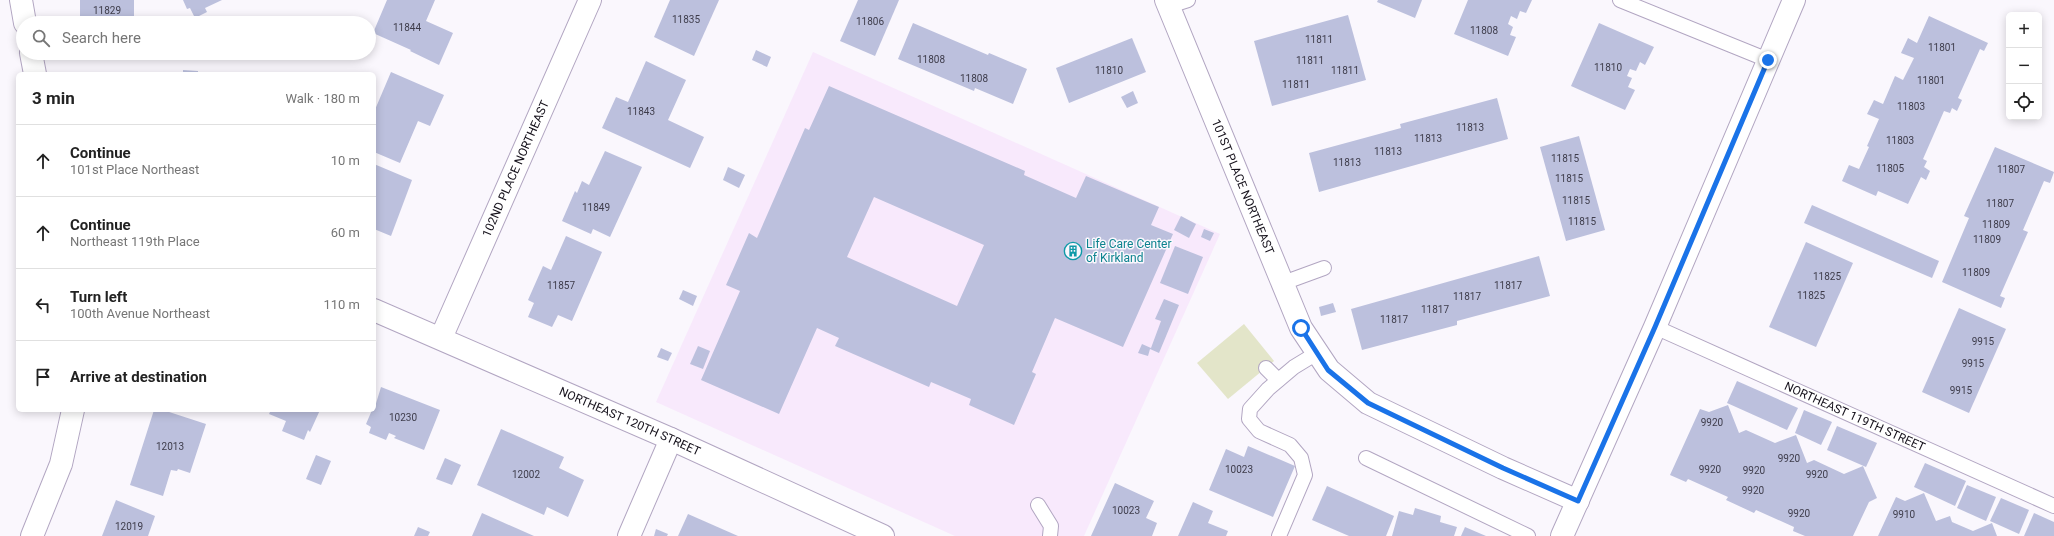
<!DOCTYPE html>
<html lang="en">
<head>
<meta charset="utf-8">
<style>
	body { margin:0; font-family:Roboto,sans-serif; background:#f6f6f6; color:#222 }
	.controls { position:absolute; right:12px; top:12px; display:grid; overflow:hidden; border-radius:6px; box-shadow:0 2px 10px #0003 }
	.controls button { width:36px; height:36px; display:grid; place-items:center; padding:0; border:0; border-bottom:1px solid #e0e0e0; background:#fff; color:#222; font:20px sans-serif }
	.stop { position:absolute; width:12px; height:12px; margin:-9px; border:3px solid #1a73e8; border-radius:50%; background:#fff }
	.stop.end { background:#1a73e8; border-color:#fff; box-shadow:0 1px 4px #0008 }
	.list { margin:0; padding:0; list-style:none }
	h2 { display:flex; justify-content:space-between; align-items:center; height:52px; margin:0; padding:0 16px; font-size:17px }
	h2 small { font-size:13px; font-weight:400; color:#767676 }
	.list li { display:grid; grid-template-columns:26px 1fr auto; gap:12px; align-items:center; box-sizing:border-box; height:72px; padding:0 16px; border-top:1px solid #e0e0e0 }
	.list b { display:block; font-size:15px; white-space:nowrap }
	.list p { margin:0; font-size:13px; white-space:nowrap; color:#767676 }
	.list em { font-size:13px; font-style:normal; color:#767676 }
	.icon { flex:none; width:22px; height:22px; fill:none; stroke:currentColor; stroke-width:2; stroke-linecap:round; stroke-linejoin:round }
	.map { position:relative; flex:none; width:2054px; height:536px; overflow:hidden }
	.search { position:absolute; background:#fff; box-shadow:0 2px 10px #0003; left:16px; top:16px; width:360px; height:44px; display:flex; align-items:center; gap:10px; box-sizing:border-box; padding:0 14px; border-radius:22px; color:#767676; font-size:15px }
	.panel { position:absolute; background:#fff; box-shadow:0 2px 10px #0003; left:16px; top:72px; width:360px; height:340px; border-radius:6px }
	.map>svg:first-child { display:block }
</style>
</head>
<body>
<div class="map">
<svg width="2054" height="536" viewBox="0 0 2054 536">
	<rect width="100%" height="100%" fill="#faf7fd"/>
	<!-- commercial -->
	<path fill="#f8e9fc" d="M813,52L1220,234L1084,536H955L656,402Z"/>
	<!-- green -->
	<path fill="#e3e5c9" d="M1244,324L1274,361L1228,399L1197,363Z"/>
	<!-- building -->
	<g fill="#bcc0dd" fill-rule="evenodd">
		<path d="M80,0H134V22L81,23L82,19H80Z"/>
		<path d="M183,0H222L205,8L207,12L195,18L190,8L187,9Z"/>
		<path d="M387,0H435L426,21L453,33L439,65L410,51L411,50L373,33Z"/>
		<path d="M670,0H719L694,56L654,37Z"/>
		<path d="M858,0H899L875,56L840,41Z"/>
		<path d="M1378,0H1422L1415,18L1377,2Z"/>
		<path d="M1468,0H1532L1526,13L1520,11L1517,19L1511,16L1508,24L1513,27L1510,35L1516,37L1508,56L1454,34Z"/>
		<path d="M1348,15L1366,80L1272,106L1254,41Z"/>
		<path d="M1929,16L1988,43L1984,51L1980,49L1958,98L1962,100L1957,111L1952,108L1950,113L1944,111L1923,159L1927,161L1924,167L1930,171L1926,180L1921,177L1908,204L1878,191L1876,196L1842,181L1849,165L1859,169L1869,147L1867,146L1879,119L1867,114L1874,100L1883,104L1895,76L1903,80L1914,58L1901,53L1908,38L1917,43Z"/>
		<path d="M913,23L988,55L989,53L1027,69L1013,104L975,88L974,91L898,59Z"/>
		<path d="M1599,23L1654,47L1645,65L1640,62L1636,71L1630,69L1627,76L1632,78L1628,87L1635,90L1625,110L1571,86Z"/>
		<path d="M1132,38L1146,72L1069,103L1056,68Z"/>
		<path d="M756,50L771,57L767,67L752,60Z"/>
		<path d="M646,61L686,80L668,120L704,137L690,168L602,128L616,97L628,102Z"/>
		<path d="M183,70L198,71V74H183Z"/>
		<path d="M391,72L444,95L430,126L418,121L400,163L374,152V112Z"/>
		<path d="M829,86L1025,171L1024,175L1076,198L1086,176L1159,207L1151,225L1173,234L1123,347L1055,318L1032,372L1036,374L1014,425L969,405L971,399L931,382L929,387L835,346L839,338L817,328L779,414L701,380L740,291L726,285L731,274L749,233L757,238L805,128L809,130ZM874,197L984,245L957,306L847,257Z"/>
		<path d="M1133,91L1138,103L1127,108L1121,97Z"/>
		<path d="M1497,98L1508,139L1319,192L1309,153L1401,128L1400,124Z"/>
		<path d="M1579,136L1605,230L1566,241L1540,147Z"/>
		<path d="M1995,147L2054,172L2050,183L2044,181L2023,230L2028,232L2000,296L2005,298L2001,308L1942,282L1969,218L1964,216Z"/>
		<path d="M605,151L642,167L610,237L593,229L591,234L562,221L575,191L577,193L582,181L589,185Z"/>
		<path d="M374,164L412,180L391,236L374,229Z"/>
		<path d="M728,167L745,175L739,188L723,180Z"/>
		<path d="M1812,205L1939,261L1932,278L1804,223Z"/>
		<path d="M1181,216L1196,224L1189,238L1174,230Z"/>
		<path d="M1204,229L1214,233L1210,241L1201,237Z"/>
		<path d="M566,236L602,252L572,321L558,315L552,327L528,317L534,303L528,300L543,266L551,270Z"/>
		<path d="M1806,242L1853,263L1816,347L1769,327Z"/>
		<path d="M1175,246L1203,257L1188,294L1160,283Z"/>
		<path d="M1539,256L1550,296L1457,321V325L1362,350L1351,309Z"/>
		<path d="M683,290L697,296L693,306L679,299Z"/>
		<path d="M1164,299L1179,305L1159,353L1150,349L1148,356L1138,353L1142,344L1151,348L1161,321L1155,319Z"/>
		<path d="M1333,303L1336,312L1321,316L1319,307Z"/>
		<path d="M1959,308L2006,329L1969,413L1922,392Z"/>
		<path d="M698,346L710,351L703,369L690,364Z"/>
		<path d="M661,348L672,353L668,361L657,357Z"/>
		<path d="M1737,381L1798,408L1787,430L1727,403Z"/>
		<path d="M381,387L440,410L424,450L394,438L396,436L389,433L386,440L369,433L371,427L366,424L372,410H374Z"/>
		<path d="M1728,405L1739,433L1746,430L1775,443L1796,435L1807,463L1814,460L1844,474L1863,466L1877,498L1869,502L1853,536H1805L1793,531L1794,527L1756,510L1754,513L1726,500L1728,497L1688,479L1686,482L1670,475L1700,409L1709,412Z"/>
		<path d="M154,410H163L206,424L190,473L178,469L177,471L171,470L163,496L130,485Z"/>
		<path d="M271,410H320L310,432L308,430L304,440L282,431L286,421L269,414Z"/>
		<path d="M1804,410L1832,422L1821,445L1795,433Z"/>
		<path d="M1837,426L1877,443L1866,467L1827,450Z"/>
		<path d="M501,429L564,457L559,468L584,480L568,517L547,507L544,515L477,485Z"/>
		<path d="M1248,446L1295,466L1273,517L1209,490L1226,449L1244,457Z"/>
		<path d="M316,455L331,461L321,485L306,479Z"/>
		<path d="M445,458L461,465L452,485L436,479Z"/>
		<path d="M1925,463L1966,481L1955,506L1914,487Z"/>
		<path d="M1115,483L1154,501L1146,518L1157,523L1152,536H1091Z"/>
		<path d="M1967,485L1996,497L1986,521L1957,508Z"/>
		<path d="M1327,486L1394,516L1386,536H1349L1312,520Z"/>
		<path d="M1924,493L1936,521L1950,516L1952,522L1973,531L1992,523L1997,536H1878L1896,497L1905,501Z"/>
		<path d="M2001,498L2029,510L2019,534L1990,521Z"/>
		<path d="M116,500L155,516L148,536H102Z"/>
		<path d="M1193,502L1213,511L1208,523L1228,531L1226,536H1178Z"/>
		<path d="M1415,508L1441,516L1440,522L1457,527L1454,536H1392L1399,511L1413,515Z"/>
		<path d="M482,513L534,536H472Z"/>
		<path d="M2034,513L2054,522V536H2024Z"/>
		<path d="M688,514L738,536H678Z"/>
		<path d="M418,527L430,532L428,536H414Z"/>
		<path d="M1465,527L1486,536H1461Z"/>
		<path d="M656,529L668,534L667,536H654Z"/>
	</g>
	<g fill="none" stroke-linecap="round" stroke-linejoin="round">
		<defs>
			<g id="lane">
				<path d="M1620,0L1768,60"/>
				<path d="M1169,6L1188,0"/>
				<path d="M1283,283L1324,268"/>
				<path id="s1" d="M1655,327L2054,506"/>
				<path d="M1266,368L1278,380"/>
				<path d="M1366,458L1528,536"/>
				<path d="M1038,505L1051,526L1050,536"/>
				<path d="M1279,536L1305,475L1301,458L1290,445L1259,431L1249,419L1250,409L1268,389L1294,367L1317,353"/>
			</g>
			<g id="street">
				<path d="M21,0L25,23"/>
				<path id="s2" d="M1166,0L1301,328L1329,370L1368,403L1503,468L1578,501"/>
				<path d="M31,53L35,74"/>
				<path id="s3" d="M374,310L671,439L883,536"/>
				<path id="s4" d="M441,338L590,0"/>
				<path d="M32,536L61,464L73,410"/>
				<path d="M629,536L671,439"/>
			</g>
			<path id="secondary" d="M1562,536L1655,327L1794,0"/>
		</defs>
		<!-- lane casing -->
		<use href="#lane" stroke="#b2a6c2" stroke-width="16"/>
		<!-- street casing -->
		<use href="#street" stroke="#b2a6c2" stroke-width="24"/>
		<!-- secondary casing -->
		<use href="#secondary" stroke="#b2a6c2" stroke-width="24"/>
		<!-- lane -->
		<use href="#lane" stroke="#fff" stroke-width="14"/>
		<!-- street -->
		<use href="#street" stroke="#fff" stroke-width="22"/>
		<!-- secondary -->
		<use href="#secondary" stroke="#fff" stroke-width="22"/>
	</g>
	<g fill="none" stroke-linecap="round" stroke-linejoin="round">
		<!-- route -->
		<path stroke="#1a73e8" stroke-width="5" d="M1301,328L1328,370L1368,403L1503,468L1578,501L1655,327L1768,60"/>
	</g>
	<!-- icons -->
	<defs>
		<symbol id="building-ring" viewBox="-11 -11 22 22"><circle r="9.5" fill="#faf7fd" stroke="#0f9aa8" stroke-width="1.5"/><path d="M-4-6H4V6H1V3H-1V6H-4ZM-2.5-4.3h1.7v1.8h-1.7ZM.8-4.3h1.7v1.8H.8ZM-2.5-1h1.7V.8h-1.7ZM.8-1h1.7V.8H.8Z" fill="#0f9aa8"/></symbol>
	</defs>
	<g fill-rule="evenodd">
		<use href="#building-ring" x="1063" y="241" width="20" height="20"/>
	</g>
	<g text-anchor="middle" stroke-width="3" stroke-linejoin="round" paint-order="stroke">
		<!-- number labels -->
		<g font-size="10" fill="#3e3c4b">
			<text x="107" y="14">11829</text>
			<text x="686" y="23">11835</text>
			<text x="870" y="25">11806</text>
			<text x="407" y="31">11844</text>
			<text x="1484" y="34">11808</text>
			<text x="1319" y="43">11811</text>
			<text x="1942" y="51">11801</text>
			<text x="931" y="63">11808</text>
			<text x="1310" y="64">11811</text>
			<text x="1608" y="71">11810</text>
			<text x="1109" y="74">11810</text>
			<text x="1345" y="74">11811</text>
			<text x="974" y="82">11808</text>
			<text x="1931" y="84">11801</text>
			<text x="1296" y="88">11811</text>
			<text x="1911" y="110">11803</text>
			<text x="641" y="115">11843</text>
			<text x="1470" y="131">11813</text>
			<text x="1428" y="142">11813</text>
			<text x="1900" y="144">11803</text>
			<text x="1388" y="155">11813</text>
			<text x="1565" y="162">11815</text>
			<text x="1347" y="166">11813</text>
			<text x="1890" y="172">11805</text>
			<text x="2011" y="173">11807</text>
			<text x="1569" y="182">11815</text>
			<text x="1576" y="204">11815</text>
			<text x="2000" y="207">11807</text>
			<text x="596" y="211">11849</text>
			<text x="1582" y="225">11815</text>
			<text x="1996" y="228">11809</text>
			<text x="1987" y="243">11809</text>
			<text x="1976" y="276">11809</text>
			<text x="1827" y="280">11825</text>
			<text x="561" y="289">11857</text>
			<text x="1508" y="289">11817</text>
			<text x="1811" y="299">11825</text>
			<text x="1467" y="300">11817</text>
			<text x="1435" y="313">11817</text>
			<text x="1394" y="323">11817</text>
			<text x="1983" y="345">9915</text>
			<text x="1973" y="367">9915</text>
			<text x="1961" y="394">9915</text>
			<text x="403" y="421">10230</text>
			<text x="1712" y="426">9920</text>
			<text x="170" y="450">12013</text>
			<text x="1789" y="462">9920</text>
			<text x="1239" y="473">10023</text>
			<text x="1710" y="473">9920</text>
			<text x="1754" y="474">9920</text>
			<text x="526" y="478">12002</text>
			<text x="1817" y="478">9920</text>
			<text x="1753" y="494">9920</text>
			<text x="1126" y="514">10023</text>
			<text x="1799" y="517">9920</text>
			<text x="1904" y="518">9910</text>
			<text x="129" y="530">12019</text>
		</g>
		<!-- street labels -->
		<g font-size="12" fill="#14101a" stroke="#faf7fd">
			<text dy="4" stroke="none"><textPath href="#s4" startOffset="185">102ND PLACE NORTHEAST</textPath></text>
			<text dy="4" stroke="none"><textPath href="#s2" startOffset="202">101ST PLACE NORTHEAST</textPath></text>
			<text dy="4" stroke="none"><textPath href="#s1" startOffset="219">NORTHEAST 119TH STREET</textPath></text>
			<text dy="4" stroke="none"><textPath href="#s3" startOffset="279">NORTHEAST 120TH STREET</textPath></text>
		</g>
		<!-- culture labels -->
		<g font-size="12" fill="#0d838f" stroke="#faf7fd" text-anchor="start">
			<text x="1086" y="248">Life Care Center<tspan x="1086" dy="14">of Kirkland</tspan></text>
		</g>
	</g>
</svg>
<div class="controls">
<button>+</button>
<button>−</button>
<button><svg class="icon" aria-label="locate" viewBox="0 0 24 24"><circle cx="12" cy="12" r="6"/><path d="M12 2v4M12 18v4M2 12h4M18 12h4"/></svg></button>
</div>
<div class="stop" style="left:1301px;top:328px"></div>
<div class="stop end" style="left:1768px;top:60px"></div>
<div class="search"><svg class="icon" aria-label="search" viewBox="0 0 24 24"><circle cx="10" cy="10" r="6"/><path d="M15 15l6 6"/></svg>Search here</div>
<section class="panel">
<h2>3 min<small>Walk · 180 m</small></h2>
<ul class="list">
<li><svg class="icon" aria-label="ahead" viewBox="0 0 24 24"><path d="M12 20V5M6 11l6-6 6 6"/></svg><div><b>Continue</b><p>101st Place Northeast</p></div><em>10 m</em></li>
<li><svg class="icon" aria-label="ahead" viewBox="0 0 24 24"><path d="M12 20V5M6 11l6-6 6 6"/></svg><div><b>Continue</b><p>Northeast 119th Place</p></div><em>60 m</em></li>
<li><svg class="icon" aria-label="left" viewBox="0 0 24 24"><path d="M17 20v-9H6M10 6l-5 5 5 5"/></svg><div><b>Turn left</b><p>100th Avenue Northeast</p></div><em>110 m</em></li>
<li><svg class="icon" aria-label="arrive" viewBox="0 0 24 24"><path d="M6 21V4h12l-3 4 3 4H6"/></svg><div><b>Arrive at destination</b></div></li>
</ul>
</section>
</div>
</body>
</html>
